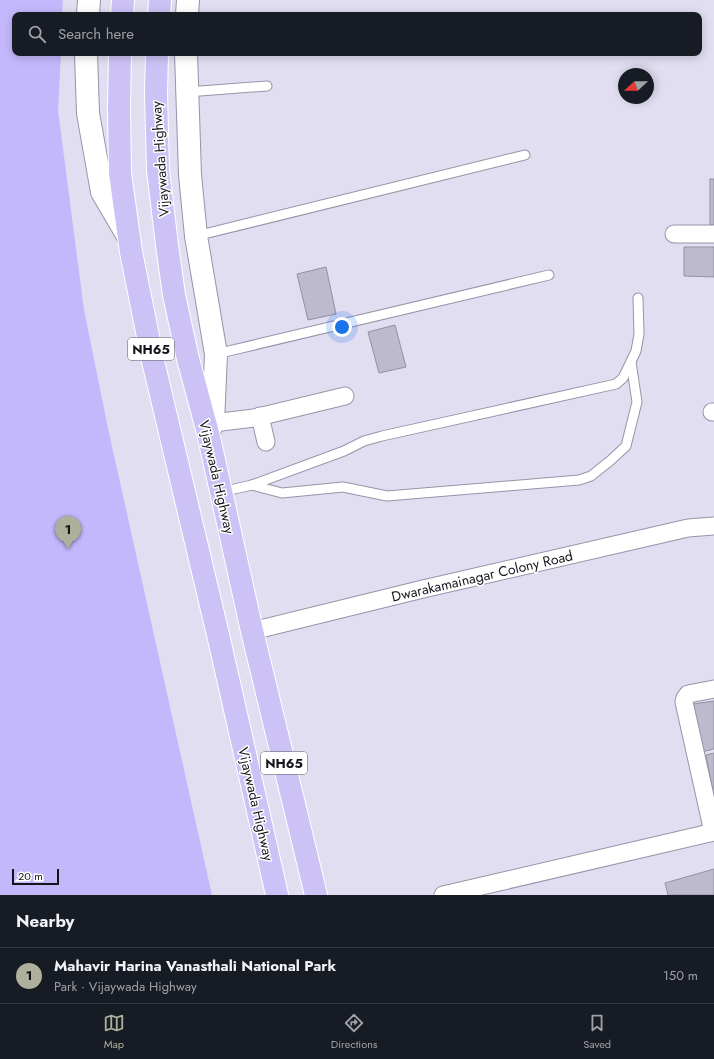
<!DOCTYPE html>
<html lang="en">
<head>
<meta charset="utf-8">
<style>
	body { margin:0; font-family:Jost,sans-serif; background:#20242c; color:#f1f3f6 }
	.compass { position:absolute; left:618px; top:68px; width:36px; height:36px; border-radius:50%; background:#171b24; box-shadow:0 2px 10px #0003; rotate:249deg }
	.scale { position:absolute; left:12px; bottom:10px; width:47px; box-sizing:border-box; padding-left:4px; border:2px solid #15141b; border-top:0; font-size:11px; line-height:14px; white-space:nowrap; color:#15141b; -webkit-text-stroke:3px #fff; paint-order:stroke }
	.you { position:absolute; left:342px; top:327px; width:14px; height:14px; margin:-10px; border:3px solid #fff; border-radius:50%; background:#1a73e8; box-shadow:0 0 0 6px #1a73e833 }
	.badge { display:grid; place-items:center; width:26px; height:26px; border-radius:50%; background:#aeb09b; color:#111; font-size:13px; font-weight:700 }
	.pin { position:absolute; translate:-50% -33px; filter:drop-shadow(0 1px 2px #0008) }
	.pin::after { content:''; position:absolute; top:21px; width:14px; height:12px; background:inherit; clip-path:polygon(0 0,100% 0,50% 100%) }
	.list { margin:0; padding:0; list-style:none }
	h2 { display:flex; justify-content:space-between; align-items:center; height:52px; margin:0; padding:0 16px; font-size:17px }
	h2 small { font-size:13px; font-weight:400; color:#9ea1a6 }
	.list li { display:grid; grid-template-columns:26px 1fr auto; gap:12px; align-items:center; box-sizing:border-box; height:56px; padding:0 16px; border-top:1px solid #363941 }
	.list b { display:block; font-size:15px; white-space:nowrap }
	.list p { margin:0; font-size:13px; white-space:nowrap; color:#9ea1a6 }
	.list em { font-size:13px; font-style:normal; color:#9ea1a6 }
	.icon { flex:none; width:22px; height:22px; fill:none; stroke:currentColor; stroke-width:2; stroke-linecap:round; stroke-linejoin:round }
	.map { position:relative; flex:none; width:714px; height:895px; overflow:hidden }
	.search { position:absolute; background:#171b24; box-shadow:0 2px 10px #0003; left:12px; right:12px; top:12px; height:44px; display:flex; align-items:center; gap:10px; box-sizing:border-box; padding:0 14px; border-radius:8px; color:#9ea1a6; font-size:15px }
	.sheet { height:108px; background:#171b24 }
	nav { display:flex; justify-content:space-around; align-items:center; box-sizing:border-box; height:56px; border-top:1px solid #363941; background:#171b24; font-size:11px; color:#9ea1a6 }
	nav a { display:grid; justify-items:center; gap:2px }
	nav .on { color:#aeb09b }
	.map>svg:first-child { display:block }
</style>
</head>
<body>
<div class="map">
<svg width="714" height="895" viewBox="0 0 714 895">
	<rect width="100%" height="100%" fill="#e1def2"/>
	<!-- park -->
	<path fill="#c4b8fc" d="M0,0H63L62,15H15V53H61L58,110L84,310L109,433L212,895H0Z"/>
	<!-- building -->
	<g fill="#bdbace" stroke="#9390a3">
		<rect x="710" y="179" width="4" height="46"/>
		<path d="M684,247H714V277L684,276Z"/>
		<path d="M326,267L336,314L308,320L297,274Z"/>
		<path d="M395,325L406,367L379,373L368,332Z"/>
		<path d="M714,701V749L701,752L693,704Z"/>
		<path d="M714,753V797L706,755Z"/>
		<path d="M714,869V895H668L665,883Z"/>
	</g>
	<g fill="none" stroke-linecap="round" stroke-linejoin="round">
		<defs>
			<g id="service">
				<path d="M187,92L267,86"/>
				<path d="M196,236L525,155"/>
				<path d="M216,354L549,275"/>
				<path d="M252,485L344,451L364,441L382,436L616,384L623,378L636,351L639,334L638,298"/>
				<path d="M221,492L252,485L282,493L343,487L387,496L579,480L591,476L611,460L626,446L637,402L631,362"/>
			</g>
			<g id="minor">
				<path d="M674,234H714"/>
				<path d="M712,412H714"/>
				<path d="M260,416L266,442"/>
				<path d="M213,423L254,418L345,396"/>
				<path d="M252,631L423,589L688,528L714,526"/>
				<path d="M713,832L684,702L685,698L688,694L714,689"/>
				<path d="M443,895L714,832"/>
			</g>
			<g id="tertiary">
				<path d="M88,15L89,0"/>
				<path d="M187,15L188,0"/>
				<path d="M86,53L88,113L102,192L129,238"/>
				<path d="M186,53L190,175L196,236L216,354L213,423L208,433"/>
			</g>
			<g id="trunk">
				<path d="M122,15L123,0"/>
				<path d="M159,15L160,0"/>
				<path d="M120,53L119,107L120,173L131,252L153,361L219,639L277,895"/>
				<path d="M157,53L156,93L158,170L167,245L174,295L188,359L208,433L252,631L316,895"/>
			</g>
		</defs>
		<!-- service casing -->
		<use href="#service" stroke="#9794a8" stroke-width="11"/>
		<!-- minor casing -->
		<use href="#minor" stroke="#9794a8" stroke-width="19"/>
		<!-- tertiary casing -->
		<use href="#tertiary" stroke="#9794a8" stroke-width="24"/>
		<!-- trunk casing -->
		<use href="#trunk" stroke="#fff" stroke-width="24"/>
		<!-- service -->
		<use href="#service" stroke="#fff" stroke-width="9"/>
		<!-- minor -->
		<use href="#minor" stroke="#fff" stroke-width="17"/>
		<!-- tertiary -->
		<use href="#tertiary" stroke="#fff" stroke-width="22"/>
		<!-- trunk -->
		<use href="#trunk" stroke="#ccc2f6" stroke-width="22"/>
	</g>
	<g text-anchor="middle" stroke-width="3" stroke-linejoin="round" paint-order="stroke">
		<!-- shield labels -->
		<g fill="#fff" stroke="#5b5a5f" stroke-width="1">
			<rect x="128" y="338" width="46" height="22" rx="3"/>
			<rect x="261" y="752" width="46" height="22" rx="3"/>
		</g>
		<g font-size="13" font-weight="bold" fill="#15141b">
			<text x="151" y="354">NH65</text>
			<text x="284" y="768">NH65</text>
		</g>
		<!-- street labels -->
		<g font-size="14" fill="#15141b" stroke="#fff">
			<text transform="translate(160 159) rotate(-94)" y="5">Vijaywada Highway</text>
			<text transform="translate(217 477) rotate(77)" y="5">Vijaywada Highway</text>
			<text transform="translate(482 576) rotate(-13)" y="5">Dwarakamainagar Colony Road</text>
			<text transform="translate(256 804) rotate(77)" y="5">Vijaywada Highway</text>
		</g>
	</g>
</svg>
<svg class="compass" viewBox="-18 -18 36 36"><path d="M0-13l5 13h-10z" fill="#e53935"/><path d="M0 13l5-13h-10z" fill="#9ea1a6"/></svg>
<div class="scale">20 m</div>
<div class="you"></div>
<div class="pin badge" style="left:68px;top:549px">1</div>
<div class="search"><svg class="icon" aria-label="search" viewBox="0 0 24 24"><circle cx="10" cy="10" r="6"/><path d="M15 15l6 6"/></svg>Search here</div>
</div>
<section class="sheet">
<h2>Nearby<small></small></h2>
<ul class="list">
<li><span class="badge">1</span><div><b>Mahavir Harina Vanasthali National Park</b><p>Park · Vijaywada Highway</p></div><em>150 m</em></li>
</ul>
</section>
<nav>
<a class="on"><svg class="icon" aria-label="map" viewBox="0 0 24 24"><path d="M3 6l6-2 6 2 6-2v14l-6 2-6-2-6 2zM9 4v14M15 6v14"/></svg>Map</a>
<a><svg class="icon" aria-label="directions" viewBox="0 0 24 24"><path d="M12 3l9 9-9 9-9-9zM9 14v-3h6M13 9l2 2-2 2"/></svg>Directions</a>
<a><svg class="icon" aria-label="saved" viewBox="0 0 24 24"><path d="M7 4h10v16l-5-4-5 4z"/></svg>Saved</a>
</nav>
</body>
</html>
